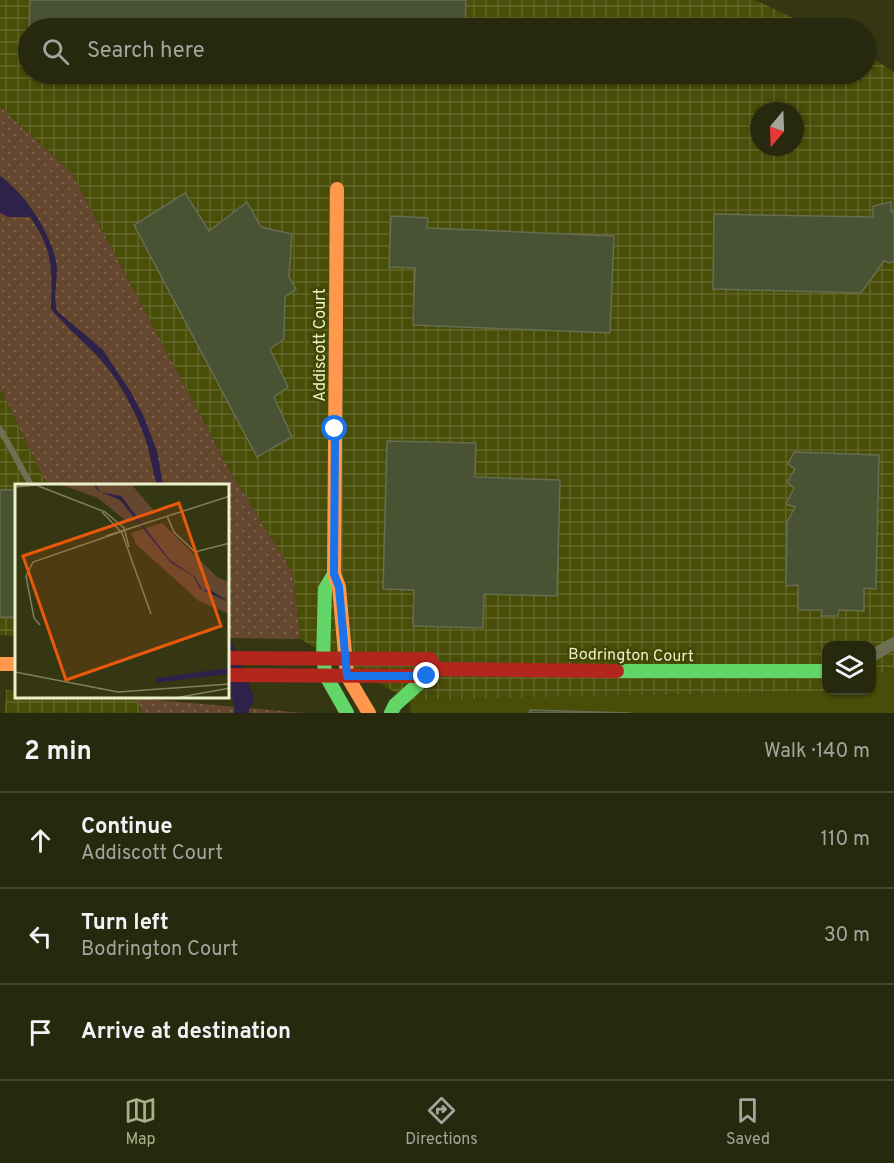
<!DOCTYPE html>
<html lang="en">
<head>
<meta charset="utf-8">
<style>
	body { margin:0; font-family:Overpass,sans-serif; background:#33351c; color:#f1f3f6 }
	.controls { position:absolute; right:18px; bottom:18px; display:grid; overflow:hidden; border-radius:12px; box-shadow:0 2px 4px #0004 }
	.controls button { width:54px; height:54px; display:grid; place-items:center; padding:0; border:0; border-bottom:2px solid #43452e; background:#27290e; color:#f1f3f6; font:30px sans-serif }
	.compass { position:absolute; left:750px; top:102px; width:54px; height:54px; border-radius:50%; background:#27290e; box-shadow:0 2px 4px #0004; rotate:199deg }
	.stop { position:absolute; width:18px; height:18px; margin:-14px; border:4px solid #1a73e8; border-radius:50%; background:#fff }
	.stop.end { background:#1a73e8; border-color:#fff; box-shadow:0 2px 6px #0008 }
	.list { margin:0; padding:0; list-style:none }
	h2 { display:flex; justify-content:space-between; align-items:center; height:78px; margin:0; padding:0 24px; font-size:26px }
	h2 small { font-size:20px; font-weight:400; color:#a4a69e }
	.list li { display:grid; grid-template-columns:39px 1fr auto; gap:18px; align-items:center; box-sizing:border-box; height:96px; padding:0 24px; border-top:2px solid #43452e }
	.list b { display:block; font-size:22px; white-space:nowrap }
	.list p { margin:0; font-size:20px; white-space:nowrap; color:#a4a69e }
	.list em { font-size:20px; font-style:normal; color:#a4a69e }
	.icon { flex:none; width:33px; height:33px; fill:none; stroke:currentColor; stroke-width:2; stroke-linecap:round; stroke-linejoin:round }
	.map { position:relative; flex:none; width:894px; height:713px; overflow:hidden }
	.search { position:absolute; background:#27290e; box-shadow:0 2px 4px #0004; left:18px; right:18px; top:18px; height:66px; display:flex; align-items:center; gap:15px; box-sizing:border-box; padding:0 21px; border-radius:33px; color:#a4a69e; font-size:22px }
	.sheet { height:366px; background:#27290e }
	nav { display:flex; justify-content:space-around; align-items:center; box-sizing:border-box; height:84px; border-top:2px solid #43452e; background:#27290e; font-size:16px; color:#a4a69e }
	nav a { display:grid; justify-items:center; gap:3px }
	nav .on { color:#abaf89 }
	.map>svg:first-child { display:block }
</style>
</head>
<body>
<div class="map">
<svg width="894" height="713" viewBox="0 0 894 713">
	<defs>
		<pattern id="industrial-grid" width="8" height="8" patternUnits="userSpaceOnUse" patternTransform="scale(1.5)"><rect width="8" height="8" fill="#484d07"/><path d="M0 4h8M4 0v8" fill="none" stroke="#63672a"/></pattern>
		<pattern id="grass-dots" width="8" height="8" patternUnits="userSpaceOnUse" patternTransform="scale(1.5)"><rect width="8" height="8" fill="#64472e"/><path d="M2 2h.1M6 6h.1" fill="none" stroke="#7a624b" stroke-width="1.8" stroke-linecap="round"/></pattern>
	</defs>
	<rect width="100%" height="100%" fill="#343712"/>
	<!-- built -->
	<path fill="#484d07" d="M894,668V713H411L409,700L872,690V677Z"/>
	<!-- industrial -->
	<g fill="url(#industrial-grid)" fill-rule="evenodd">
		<path d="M0,0H755L815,28H28V74H866V54L894,72V668L872,677V646H826V690L838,691L409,700L300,639L293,573L231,473L71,172L0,107ZM759,111H795V147H759Z"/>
		<path d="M0,387L47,485H16V636L0,635Z"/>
		<path d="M6,690L16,691V696L137,698L143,713H5Z"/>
	</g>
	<!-- grass -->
	<g fill="url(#grass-dots)">
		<path d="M0,107L71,172L231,473L293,573L300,639L228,638V485H47L0,387Z"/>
		<path d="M137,698L304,713H143Z"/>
	</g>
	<!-- water -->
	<g fill="#2e214a">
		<path d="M0,176C25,193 55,238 57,269C57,283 53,297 57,311L103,350L132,394L144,417L157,451L163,485H157C152,469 150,451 144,435C137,415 122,387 109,370C92,347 69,331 51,309C52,270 54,251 30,217H9L0,213Z"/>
		<path d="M228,632L254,698V702L249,709V713H234V704L228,684Z"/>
	</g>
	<!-- building -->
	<g fill="#4a5234" stroke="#656e51" stroke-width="1.5">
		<path d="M30,0H466L465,28H29Z"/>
		<path d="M230,74H465V78Z"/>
		<path d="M185,193L209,231L247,202L261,227L292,234L289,277L296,289L285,297L284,339L270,349L288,387L274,397L292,437L257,457L134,225Z"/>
		<path d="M891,202V212H894V261L890,263L884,261L861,293L713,289L714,214L873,217V206Z"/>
		<path d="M391,216L428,218L427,228L614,236L610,333L413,325L415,268L389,267Z"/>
		<path d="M387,441L476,443L475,477L560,480L557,596L484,594L483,628L413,626L414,590L383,589Z"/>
		<path d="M794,452L879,455L876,589L864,588V611L839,610L838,616H821L822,610H798V585L786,586L787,522L795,507L786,504L794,488L787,482L795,469L788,464Z"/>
		<rect x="0" y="490" width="16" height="127"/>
		<path d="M530,710L631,713H529Z"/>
	</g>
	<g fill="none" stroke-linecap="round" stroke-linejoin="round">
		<!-- lane -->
		<path stroke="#6d7053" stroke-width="6" d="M0,429L31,485"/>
		<!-- street -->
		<path stroke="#6d7053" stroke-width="12" d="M872,656L894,643"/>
		<!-- fast -->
		<g stroke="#63d668" stroke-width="14">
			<path d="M334,574L325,589L323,658L326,676L347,713"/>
			<path d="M617,671H826"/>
			<path d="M391,713L395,705L427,676"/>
		</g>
		<!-- slow -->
		<g stroke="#ff974d" stroke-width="14">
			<path d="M337,189L334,574L339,587L347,676L369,713"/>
			<path d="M0,664H16"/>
		</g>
		<!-- jam -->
		<g stroke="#b3261e" stroke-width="14">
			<path d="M228,658L430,659L436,669"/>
			<path d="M228,675L427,676L436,669L617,671"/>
		</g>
	</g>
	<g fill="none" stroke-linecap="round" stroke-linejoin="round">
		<!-- route -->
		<path stroke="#1a73e8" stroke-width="8" d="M335,429L334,574L339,587L347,676H427"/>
	</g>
	<g text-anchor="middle" stroke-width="5" stroke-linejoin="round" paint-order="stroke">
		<!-- street labels -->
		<g font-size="16" fill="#ebf0c9" stroke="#414603">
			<text transform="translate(319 345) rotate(-90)" y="6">Addiscott Court</text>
			<text transform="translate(631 654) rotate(1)" y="6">Bodrington Court</text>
		</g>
	</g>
	<!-- overview -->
	<g transform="translate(15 484)">
		<rect width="214" height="214" fill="#343712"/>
		<path d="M44,0H116L141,29L111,37L83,14ZM147,39L202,93L214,98V130L184,117L121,60L116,49Z" fill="#64472e"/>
		<path d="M78,0H80L85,8L106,12L155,76L179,92L188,106L194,105L214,118L185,105L178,92L156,79L105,16L83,7ZM214,184V190L139,199L142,194Z" fill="#2e214a"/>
		<path fill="none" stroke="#7d815b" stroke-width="1.5" d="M0,3L21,1L90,28L109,44L114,63M87,28L107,49L136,130M152,32L159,48L180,68L215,59M91,52L215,12M25,141L19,134L11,92L18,78L134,38M0,188L103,208L215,200M160,214L215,204"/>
		<path fill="#e8590c" fill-opacity="0.15" stroke="#e8590c" stroke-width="3" d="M164,19L206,142L51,196L8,72Z"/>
		<rect width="214" height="214" fill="none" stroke="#ebf0c9" stroke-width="3"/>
	</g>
</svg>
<div class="controls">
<button><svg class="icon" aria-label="layers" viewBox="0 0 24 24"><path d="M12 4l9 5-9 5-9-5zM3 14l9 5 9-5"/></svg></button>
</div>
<svg class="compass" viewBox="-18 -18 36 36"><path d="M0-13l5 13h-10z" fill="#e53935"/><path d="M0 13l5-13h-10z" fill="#a4a69e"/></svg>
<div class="stop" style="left:335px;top:429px"></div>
<div class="stop end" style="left:427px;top:676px"></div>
<div class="search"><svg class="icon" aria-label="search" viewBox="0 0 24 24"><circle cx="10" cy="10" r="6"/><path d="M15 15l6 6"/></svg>Search here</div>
</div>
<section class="sheet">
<h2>2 min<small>Walk · 140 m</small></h2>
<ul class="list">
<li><svg class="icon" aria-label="ahead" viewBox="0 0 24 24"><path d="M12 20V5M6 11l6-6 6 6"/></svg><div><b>Continue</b><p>Addiscott Court</p></div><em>110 m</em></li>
<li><svg class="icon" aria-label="left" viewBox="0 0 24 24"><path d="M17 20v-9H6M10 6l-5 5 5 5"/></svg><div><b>Turn left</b><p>Bodrington Court</p></div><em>30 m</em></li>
<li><svg class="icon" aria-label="arrive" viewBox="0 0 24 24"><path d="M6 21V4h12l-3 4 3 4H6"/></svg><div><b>Arrive at destination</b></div></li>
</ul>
</section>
<nav>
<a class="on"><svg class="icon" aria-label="map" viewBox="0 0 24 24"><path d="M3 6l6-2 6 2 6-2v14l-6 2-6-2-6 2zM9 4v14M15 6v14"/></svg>Map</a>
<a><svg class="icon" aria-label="directions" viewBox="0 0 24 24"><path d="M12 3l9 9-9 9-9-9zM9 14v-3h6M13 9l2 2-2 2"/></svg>Directions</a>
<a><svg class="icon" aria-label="saved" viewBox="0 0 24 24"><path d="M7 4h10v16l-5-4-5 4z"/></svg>Saved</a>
</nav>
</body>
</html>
